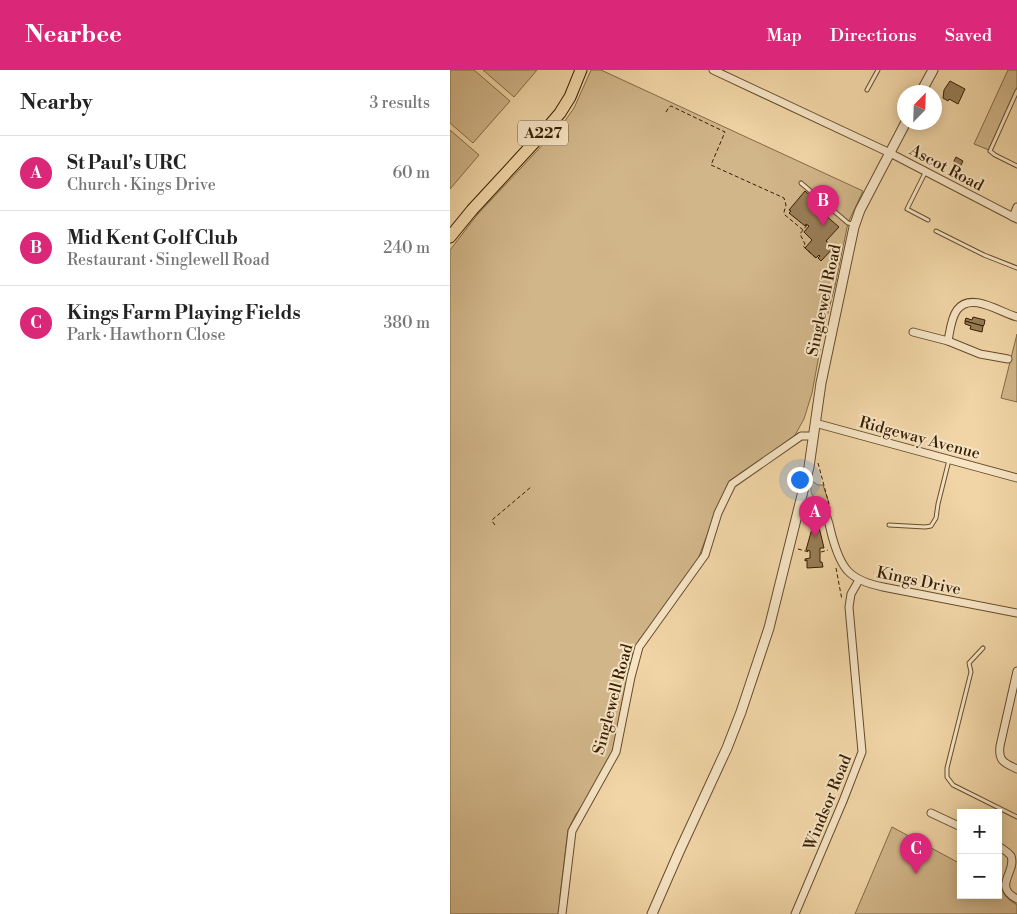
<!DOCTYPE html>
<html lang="en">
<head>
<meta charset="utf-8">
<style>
	body { margin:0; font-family:"Libre Bodoni",serif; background:#f6f6f6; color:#222 }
	.controls { position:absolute; right:15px; bottom:15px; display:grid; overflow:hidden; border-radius:0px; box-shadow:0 2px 12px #0003 }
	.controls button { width:45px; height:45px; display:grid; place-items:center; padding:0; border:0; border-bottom:1px solid #e0e0e0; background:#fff; color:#222; font:25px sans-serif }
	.compass { position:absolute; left:447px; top:15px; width:45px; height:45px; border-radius:50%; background:#fff; box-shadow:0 2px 12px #0003; rotate:23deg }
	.you { position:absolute; left:349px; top:409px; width:18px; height:18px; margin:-12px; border:4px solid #fff; border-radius:50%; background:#1a73e8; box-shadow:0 0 0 8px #1a73e833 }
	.badge { display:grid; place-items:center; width:32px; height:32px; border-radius:50%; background:#db2777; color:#fff; font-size:16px; font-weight:700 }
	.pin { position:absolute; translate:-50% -41px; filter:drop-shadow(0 1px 2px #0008) }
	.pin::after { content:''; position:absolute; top:26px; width:18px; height:15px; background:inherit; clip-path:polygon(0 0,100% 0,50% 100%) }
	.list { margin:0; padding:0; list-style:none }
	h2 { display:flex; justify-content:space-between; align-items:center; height:65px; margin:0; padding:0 20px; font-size:21px }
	h2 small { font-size:16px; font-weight:400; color:#767676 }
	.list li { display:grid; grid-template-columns:32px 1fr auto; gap:15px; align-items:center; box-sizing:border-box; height:75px; padding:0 20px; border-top:1px solid #e0e0e0 }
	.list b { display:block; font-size:19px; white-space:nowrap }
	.list p { margin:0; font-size:16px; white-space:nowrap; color:#767676 }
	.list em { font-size:16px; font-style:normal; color:#767676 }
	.map { position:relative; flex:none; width:567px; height:844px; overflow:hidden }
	header { display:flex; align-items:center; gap:30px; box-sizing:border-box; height:70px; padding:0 25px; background:#db2777; color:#fff }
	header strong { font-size:24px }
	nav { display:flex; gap:28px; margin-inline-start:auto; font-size:18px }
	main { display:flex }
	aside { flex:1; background:#fff }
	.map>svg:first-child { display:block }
</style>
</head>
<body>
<header>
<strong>Nearbee</strong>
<nav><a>Map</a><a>Directions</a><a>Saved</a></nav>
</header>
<main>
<aside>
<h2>Nearby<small>3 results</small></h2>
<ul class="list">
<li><span class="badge">A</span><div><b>St Paul's URC</b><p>Church · Kings Drive</p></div><em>60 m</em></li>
<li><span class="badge">B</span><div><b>Mid Kent Golf Club</b><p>Restaurant · Singlewell Road</p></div><em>240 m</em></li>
<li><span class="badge">C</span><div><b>Kings Farm Playing Fields</b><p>Park · Hawthorn Close</p></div><em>380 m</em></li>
</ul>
</aside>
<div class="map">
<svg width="567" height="844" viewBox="0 0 567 844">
	<rect width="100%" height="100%" fill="#f1d5a6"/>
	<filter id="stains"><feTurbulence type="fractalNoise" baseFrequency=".004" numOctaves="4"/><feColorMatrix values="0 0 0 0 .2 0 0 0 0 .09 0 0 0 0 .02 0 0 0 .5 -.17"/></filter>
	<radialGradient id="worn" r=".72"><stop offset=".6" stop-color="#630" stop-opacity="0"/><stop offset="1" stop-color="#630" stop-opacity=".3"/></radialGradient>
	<!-- green -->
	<g fill="#d1b68a" stroke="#846a45">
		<path d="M0,0H24L60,31L23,73L0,53Z"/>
		<path d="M33,0H87L64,27Z"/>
		<path d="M141,0H151L413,121L398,153L385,216L374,258L362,323L354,349L345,365L338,374L292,402L279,416L265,444L245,497L189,570L183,582L179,596L165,676L160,690L140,725L126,744L118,760L110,826L111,844H0V180L27,145L114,52L124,38Z"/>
		<path d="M558,0H567V17L539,80L524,74Z"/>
		<path d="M0,60L29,85L0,119Z"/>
		<path d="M567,264V332L551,328Z"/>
		<path d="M362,411L368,415H373L379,433L378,435C365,427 358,428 362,411Z"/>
		<path d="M442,757L511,794V825H548V815L552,816C553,826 559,830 567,835V844H405Z"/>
	</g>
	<!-- building -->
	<g fill="#987d56" stroke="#371e00">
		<path d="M500,11L515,19L508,34L499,29L498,31L493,28L494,20Z"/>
		<path d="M506,87L513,91L509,99L502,95Z"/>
		<path d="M355,121L372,136L368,140L370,142L372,140L375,143L374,144L389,157L376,171L384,177L371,191L368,188L370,186L369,185L366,188L355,178L362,170L354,162L359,156L356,154L355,156L339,143L341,141L339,140Z"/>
		<path d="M523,247L535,250L534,255L533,256L515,251L516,248L522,250Z"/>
		<path d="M515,251L533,256L532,262L520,259L521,256L515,254Z"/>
		<path d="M363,455L369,457L374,478H370V492H372L373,497L357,498V490L355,491V489L360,488V481L356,480Z"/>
	</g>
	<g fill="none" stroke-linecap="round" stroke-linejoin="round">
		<defs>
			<g id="service">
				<path d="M417,20L428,0"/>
				<path d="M567,21L540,81L545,85L567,96"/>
				<path d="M475,103L457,139L478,150"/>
				<path d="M351,113L398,153L403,154"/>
				<path d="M486,161L534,185L567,198"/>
				<path d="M439,455L475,457L481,456L486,448L488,434L499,390"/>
				<path d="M533,578L519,593L521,602L497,698V707L503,715L567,747"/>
			</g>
			<g id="minor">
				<path d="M263,0L440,83L567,149"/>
				<path d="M563,147L567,137"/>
				<path d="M463,262L498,271C500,261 501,248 507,240C521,221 551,243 567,247"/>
				<path d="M498,271L530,284L558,289"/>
				<path d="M365,353L567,408"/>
				<path d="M350,434C358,436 370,437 375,444C379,450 380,459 382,466C391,499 399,510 433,517L567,543"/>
				<path d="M567,601L550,676C548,692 555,693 567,699"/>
				<path d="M481,743L511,757"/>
				<path d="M548,776C553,779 558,782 561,786C567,802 542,816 567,829"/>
				<path d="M112,844L122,761L166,682L181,607L189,577L255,485L268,443L282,414L351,366H363"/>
				<path d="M345,844L393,731L412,682L399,537L401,524L409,510"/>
			</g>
			<g id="tertiary">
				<path d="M471,22L483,0"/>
				<path d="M202,844L229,782L277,678L291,642L319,558L359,397L371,313L404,157L410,140L456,52"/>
			</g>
			<path id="primary" d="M0,167L22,140L93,63L110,43L120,27L131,0"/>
		</defs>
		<!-- service casing -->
		<use href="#service" stroke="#664c2a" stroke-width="5"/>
		<!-- minor casing -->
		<use href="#minor" stroke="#664c2a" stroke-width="9"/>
		<!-- tertiary casing -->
		<use href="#tertiary" stroke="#664c2a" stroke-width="11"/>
		<!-- primary casing -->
		<use href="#primary" stroke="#371e00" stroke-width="13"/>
		<!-- path -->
		<g stroke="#371e00" stroke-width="1" stroke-dasharray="4 2.5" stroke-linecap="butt">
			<path d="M216,42L219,37L221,36L275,62L261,95L334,128L336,135L334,142L335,145L353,160"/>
			<path d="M357,155L350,164L355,174L353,176L366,188"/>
			<path d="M368,393L380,438"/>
			<path d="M362,427L370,431"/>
			<path d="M45,455L42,451V450L81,417"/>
			<path d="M348,479L359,482"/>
			<path d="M371,482L378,480"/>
			<path d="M386,498L392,530"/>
		</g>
		<!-- service -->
		<use href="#service" stroke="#f6e4c5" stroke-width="3"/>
		<!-- minor -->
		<use href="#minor" stroke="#f6e4c5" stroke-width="7"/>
		<!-- tertiary -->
		<use href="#tertiary" stroke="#f6e4c5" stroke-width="9"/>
		<!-- primary -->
		<use href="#primary" stroke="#f1d5a6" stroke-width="11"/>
	</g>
	<g text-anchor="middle" stroke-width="4" stroke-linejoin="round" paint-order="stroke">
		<!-- shield labels -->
		<rect fill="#f6e4c5" stroke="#70593b" stroke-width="1" x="68" y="50.5" width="50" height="25" rx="4"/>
		<g font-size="15" font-weight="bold" fill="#371e00">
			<text x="93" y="68">A227</text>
		</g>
		<!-- street labels -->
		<g font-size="16" fill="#371e00" stroke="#f6e4c5">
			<text transform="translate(497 97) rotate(28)" y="6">Ascot Road</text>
			<text transform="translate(373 230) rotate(-78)" y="6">Singlewell Road</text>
			<text transform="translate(470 367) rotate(15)" y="6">Ridgeway Avenue</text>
			<text transform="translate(469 510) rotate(12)" y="6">Kings Drive</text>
			<text transform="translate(162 629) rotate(-75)" y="6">Singlewell Road</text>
			<text transform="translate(377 732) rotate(-68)" y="6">Windsor Road</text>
		</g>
	</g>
	<rect width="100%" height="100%" filter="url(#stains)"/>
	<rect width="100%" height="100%" fill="url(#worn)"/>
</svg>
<div class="controls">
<button>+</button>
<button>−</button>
</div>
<svg class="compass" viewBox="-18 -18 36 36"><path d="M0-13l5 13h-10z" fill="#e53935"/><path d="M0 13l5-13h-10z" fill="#767676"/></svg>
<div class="you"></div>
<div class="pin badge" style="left:365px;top:467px">A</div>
<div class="pin badge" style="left:373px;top:156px">B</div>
<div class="pin badge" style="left:466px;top:804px">C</div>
</div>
</main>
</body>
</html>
